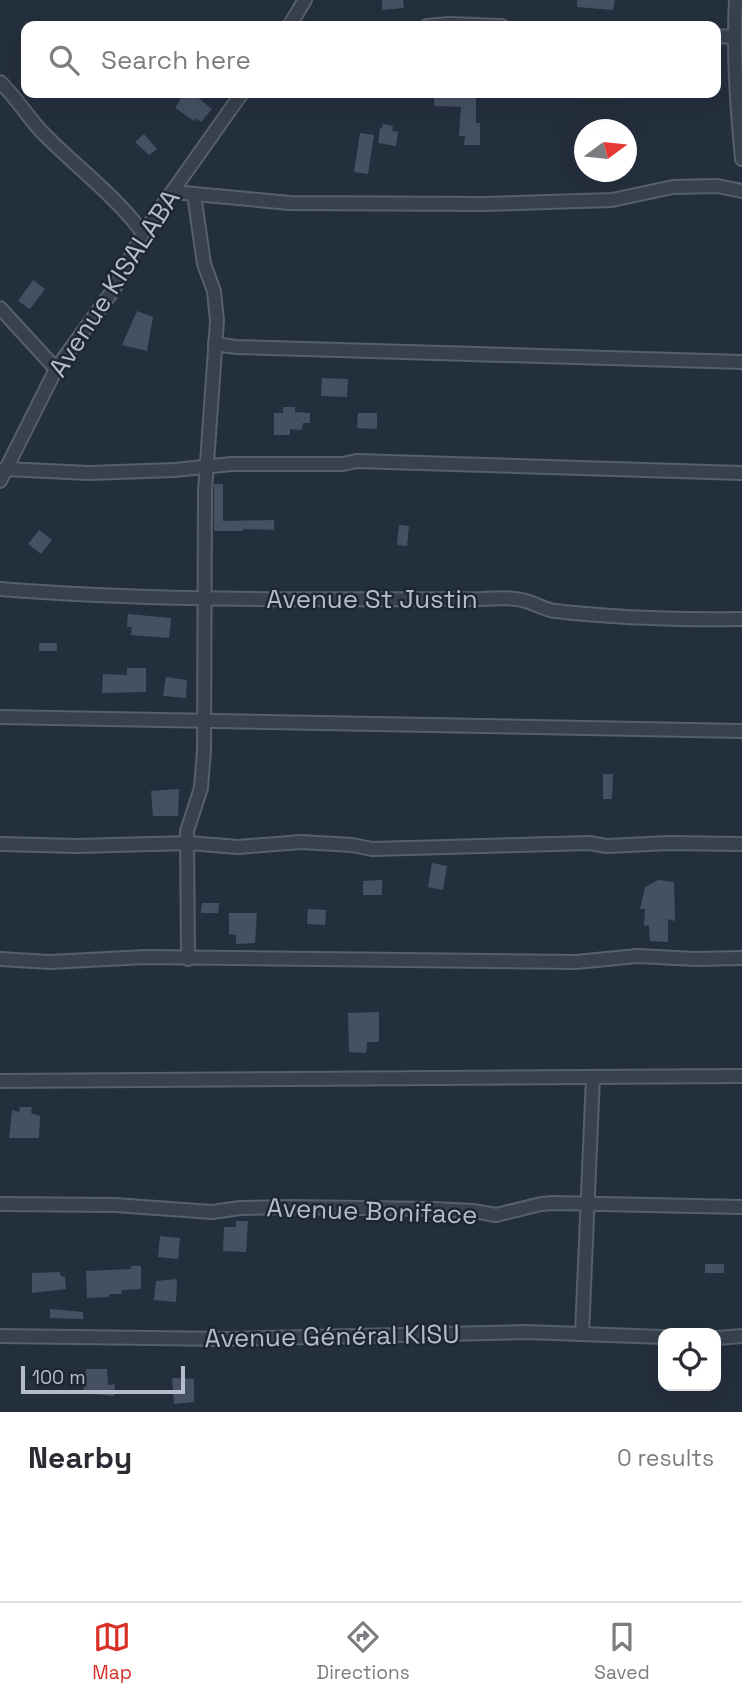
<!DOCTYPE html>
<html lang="en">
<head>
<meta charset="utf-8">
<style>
	body { margin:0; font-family:"Space Grotesk",sans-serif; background:#f7f7f7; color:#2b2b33 }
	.controls { position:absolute; right:21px; bottom:21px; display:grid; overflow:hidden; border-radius:14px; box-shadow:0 7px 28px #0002 }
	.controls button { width:63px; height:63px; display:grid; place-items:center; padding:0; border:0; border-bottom:2px solid #e1e1e2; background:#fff; color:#2b2b33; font:35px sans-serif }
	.compass { position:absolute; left:574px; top:119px; width:63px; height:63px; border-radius:50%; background:#fff; box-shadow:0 7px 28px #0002; rotate:75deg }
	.scale { position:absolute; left:21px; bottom:18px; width:164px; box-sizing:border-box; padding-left:7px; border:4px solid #b4bcc9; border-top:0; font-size:19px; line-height:24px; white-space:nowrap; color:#b4bcc9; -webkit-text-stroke:5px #1d2633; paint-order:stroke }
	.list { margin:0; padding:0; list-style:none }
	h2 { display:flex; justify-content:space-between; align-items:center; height:91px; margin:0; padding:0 28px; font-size:30px }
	h2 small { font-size:23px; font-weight:400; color:#7c7c81 }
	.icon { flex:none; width:38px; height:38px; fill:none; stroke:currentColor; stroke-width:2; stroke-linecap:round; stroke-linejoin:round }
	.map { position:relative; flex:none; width:742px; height:1412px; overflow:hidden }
	.search { position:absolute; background:#fff; box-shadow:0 7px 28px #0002; left:21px; right:21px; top:21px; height:77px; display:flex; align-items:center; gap:18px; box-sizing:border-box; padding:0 24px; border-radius:14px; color:#7c7c81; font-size:26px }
	.sheet { height:189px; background:#fff }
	nav { display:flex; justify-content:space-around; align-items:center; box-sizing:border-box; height:98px; border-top:2px solid #e1e1e2; background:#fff; font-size:19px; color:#7c7c81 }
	nav a { display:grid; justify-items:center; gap:4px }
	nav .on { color:#d93025 }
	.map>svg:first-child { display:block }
</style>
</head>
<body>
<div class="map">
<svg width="742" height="1412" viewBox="0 0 742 1412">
	<rect width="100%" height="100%" fill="#242f3e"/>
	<!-- building -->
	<g fill="#455162">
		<path d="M382,0H403L404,8L382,10Z"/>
		<path d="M577,0H615L613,10L577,7Z"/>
		<path d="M184,93H192L212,109L201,122L196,118L194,121L175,108Z"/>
		<path d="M439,93L476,94V123H480V145H464L465,136H459L461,107L434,106V96L438,97Z"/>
		<path d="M383,124L393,126L392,131L398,132L396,146L378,143L380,128H382Z"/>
		<path d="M360,133L374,135L368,174L354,172Z"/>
		<path d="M144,134L157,149L149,155L135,142Z"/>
		<path d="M33,280L45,289L30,309L18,301Z"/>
		<path d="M137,311L153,317L147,351L122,345Z"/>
		<path d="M322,378L348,379L347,397L321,396Z"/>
		<path d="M283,407H295V412L310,413V423H303L302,430L290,429V435H274V413H283Z"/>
		<path d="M358,413H377V429L357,428Z"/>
		<path d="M214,484H223V521L274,520V530L243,529V531H214Z"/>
		<path d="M399,525L409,526L407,546L397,545Z"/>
		<path d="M39,530L52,540L41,554L28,544Z"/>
		<path d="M128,614L171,618L169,638L131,635L132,627H127Z"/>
		<rect x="39" y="643" width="18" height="8"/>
		<path d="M127,668H146V692L102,693L103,674L127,675Z"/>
		<path d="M166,677L187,680L186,698L163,696Z"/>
		<path d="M603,774H613L612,799H603Z"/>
		<path d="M179,789L178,816H153L151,791Z"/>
		<path d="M432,863L447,866L443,890L428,887Z"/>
		<path d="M382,880V895H363V881Z"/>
		<path d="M658,880L674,882L675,921L668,919V942L650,941L649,925L644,926L645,909H640L645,887Z"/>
		<path d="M202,903H219L218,913H201Z"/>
		<path d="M308,909L326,910L325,925L307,924Z"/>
		<path d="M229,913H257L255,943L236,944V935L229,934Z"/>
		<path d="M379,1012V1042H367L366,1053L349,1052L348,1013Z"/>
		<path d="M20,1107H32L31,1113L40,1116L39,1138H9L12,1110L19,1112Z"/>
		<path d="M236,1221H248L246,1252L223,1251L224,1227H236Z"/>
		<path d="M160,1236L180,1238L178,1259L158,1257Z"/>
		<rect x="705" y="1264" width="19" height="9"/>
		<path d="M131,1266H141V1289L122,1290L121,1294H109V1297L87,1298L86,1271L131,1269Z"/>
		<path d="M60,1272L61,1276L65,1277L66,1289L32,1293V1273Z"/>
		<path d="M177,1279L176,1302L154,1300L156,1281Z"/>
		<path d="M50,1309L83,1312V1319L50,1318Z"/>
		<path d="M86,1369H107L108,1385L115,1384L114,1396L83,1393Z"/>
		<path d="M172,1378L194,1379V1402L174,1404Z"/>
	</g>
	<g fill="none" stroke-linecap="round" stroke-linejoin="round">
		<defs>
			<g id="minor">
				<path d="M736,0C733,54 737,106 742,159"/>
				<path d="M289,26L305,0"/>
				<path d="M427,26L449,24L502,26"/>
				<path d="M716,36L734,37"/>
				<path d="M0,82C16,97 27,116 42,132C75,166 115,195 143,233"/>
				<path d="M173,192L290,203L486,204L612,200L673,187L717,186L742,191"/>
				<path d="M0,308L56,369"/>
				<path d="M215,344L236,347L742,362"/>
				<path d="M5,469L89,473L175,470L231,464H343L356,461L742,473"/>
				<path d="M0,481L56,369L114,289L143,233L242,93"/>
				<path d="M0,589C160,602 321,599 482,599C498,598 513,597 529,602C538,605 546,610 555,611C617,618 679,620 742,619"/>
				<path d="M0,717L742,731"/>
				<path d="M0,844L77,846L189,843L238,847L301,842L352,845L372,849L589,843L607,846L669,843L742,844"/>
				<path d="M0,959L49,962L146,957L576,962L637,956L696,959L742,958"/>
				<path d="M188,959L187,831L201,788L204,750L205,491L217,321L214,291L204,264L194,194"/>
				<path d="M0,1081L742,1076"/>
				<path d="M0,1204L115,1205L212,1212L240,1208L289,1207L434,1209L473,1211L496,1215L541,1204L554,1203L742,1207"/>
				<path d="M582,1334L593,1077"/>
				<path d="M0,1336L225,1339L527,1332L663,1337"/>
				<path d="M716,1338L742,1336"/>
			</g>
		</defs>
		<!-- minor casing -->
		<use href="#minor" stroke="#565f6c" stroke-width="16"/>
		<!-- minor -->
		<use href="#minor" stroke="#38414e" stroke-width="12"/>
	</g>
	<g text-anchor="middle" stroke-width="5" stroke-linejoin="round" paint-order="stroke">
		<!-- street labels -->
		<g font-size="26" fill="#b4bcc9" stroke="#1d2633">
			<text transform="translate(114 283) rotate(-57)" y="9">Avenue KISALABA</text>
			<text x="372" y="608">Avenue St Justin</text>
			<text transform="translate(372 1211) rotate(2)" y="9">Avenue Boniface</text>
			<text transform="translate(332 1336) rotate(-1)" y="9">Avenue Général KISU</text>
		</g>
	</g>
</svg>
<div class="controls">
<button><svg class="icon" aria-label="locate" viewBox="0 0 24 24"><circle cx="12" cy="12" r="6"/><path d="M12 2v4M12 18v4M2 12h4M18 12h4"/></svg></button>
</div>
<svg class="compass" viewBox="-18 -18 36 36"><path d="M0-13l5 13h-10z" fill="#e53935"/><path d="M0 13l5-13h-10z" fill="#7c7c81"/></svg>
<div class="scale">100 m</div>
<div class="search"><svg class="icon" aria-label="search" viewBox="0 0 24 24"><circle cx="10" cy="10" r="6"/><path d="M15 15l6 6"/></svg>Search here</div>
</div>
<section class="sheet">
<h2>Nearby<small>0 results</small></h2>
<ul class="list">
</ul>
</section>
<nav>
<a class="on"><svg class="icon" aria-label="map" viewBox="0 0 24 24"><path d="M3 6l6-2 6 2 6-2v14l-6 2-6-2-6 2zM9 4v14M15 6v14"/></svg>Map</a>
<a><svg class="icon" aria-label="directions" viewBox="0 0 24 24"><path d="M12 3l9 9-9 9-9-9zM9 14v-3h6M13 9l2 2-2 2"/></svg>Directions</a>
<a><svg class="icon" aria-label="saved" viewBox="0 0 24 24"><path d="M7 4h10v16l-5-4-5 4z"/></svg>Saved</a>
</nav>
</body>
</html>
